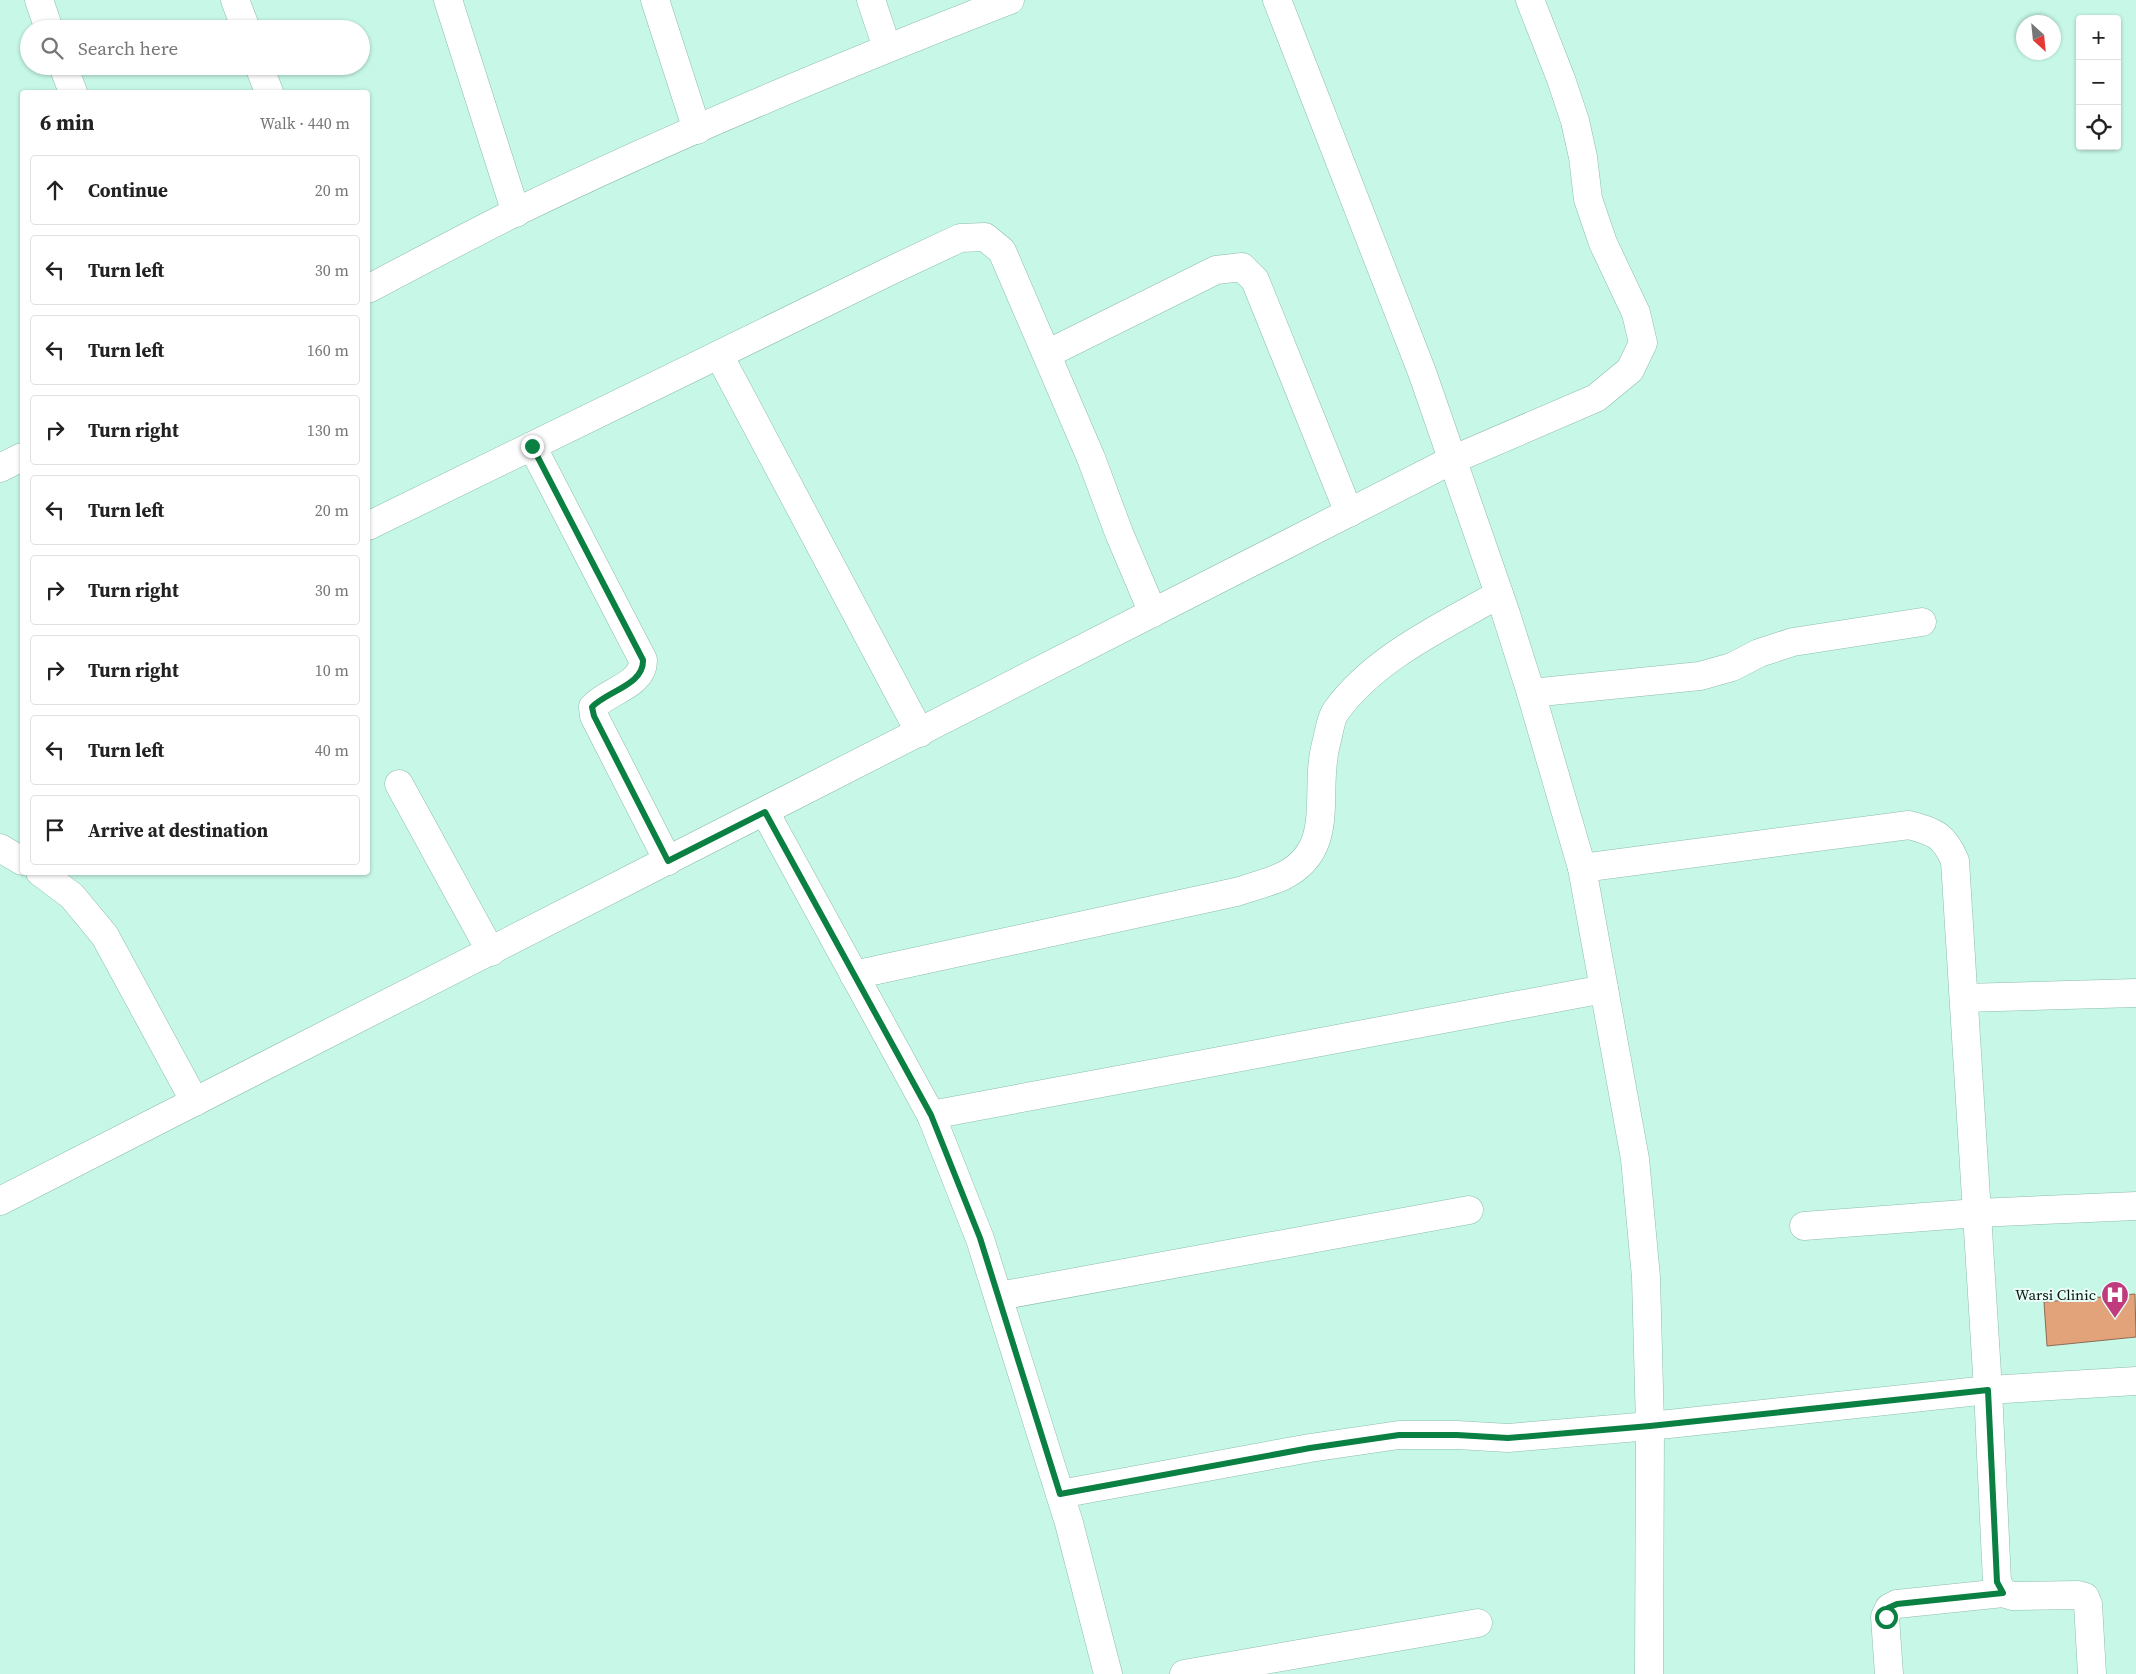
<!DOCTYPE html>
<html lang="en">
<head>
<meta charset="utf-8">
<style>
	body { margin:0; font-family:"Source Serif 4",serif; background:#f2f2f2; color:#222 }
	.controls { position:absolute; right:15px; top:15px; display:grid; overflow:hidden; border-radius:5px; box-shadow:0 1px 4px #0004 }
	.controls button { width:45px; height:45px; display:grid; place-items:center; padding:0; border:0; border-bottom:1px solid #e0e0e0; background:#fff; color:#222; font:25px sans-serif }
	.compass { position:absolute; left:2016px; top:15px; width:45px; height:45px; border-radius:50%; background:#fff; box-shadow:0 1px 4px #0004; rotate:153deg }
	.stop { position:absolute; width:15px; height:15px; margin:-11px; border:4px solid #0b8043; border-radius:50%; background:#fff }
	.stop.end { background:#0b8043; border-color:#fff; box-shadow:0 1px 5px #0008 }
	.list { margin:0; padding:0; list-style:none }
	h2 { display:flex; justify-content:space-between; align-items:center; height:65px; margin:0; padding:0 20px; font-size:21px }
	h2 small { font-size:16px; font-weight:400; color:#767676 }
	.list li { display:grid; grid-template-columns:32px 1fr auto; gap:15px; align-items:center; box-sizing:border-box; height:70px; margin:0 10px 10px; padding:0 10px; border:1px solid #e0e0e0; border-radius:5px }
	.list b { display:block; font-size:19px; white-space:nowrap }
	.list em { font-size:16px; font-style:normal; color:#767676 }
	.icon { flex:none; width:28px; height:28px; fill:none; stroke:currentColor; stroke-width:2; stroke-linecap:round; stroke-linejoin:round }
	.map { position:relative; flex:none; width:2136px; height:1674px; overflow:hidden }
	.search { position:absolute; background:#fff; box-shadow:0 1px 4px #0004; left:20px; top:20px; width:350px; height:55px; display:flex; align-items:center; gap:12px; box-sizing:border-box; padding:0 18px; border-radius:28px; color:#767676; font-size:19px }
	.panel { position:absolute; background:#fff; box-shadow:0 1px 4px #0004; left:20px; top:90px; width:350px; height:785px; border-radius:5px }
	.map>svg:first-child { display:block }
</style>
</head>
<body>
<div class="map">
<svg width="2136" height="1674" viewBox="0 0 2136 1674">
	<rect width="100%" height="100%" fill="#c6f7e7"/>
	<!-- building -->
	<path fill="#e2a37b" stroke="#8d6b55" d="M2135,1294L2136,1337L2047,1346L2044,1302Z"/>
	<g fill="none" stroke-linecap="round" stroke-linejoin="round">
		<defs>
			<g id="street">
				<path d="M39,0L49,29"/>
				<path d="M235,0L246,29"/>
				<path d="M448,0L516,213"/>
				<path d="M655,0L697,130"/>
				<path d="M871,0L887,48"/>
				<path d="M1277,0L1422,372L1506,614L1531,693L1582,868L1635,1159L1646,1277L1650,1426L1649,1674"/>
				<path d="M63,66L73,92"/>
				<path d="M259,66L269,92"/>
				<path d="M368,289C417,263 466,237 516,212C677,134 843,65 1010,0"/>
				<path d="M1047,354L1216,270L1242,267L1255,280L1349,513"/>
				<path d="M719,355L920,733"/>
				<path d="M532,446L643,660C644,685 607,691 593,707L594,716L668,861"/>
				<path d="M0,468L22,457"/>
				<path d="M368,526L892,270L960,238L985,237L1002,251L1091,458L1119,533L1153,613"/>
				<path d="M1531,693L1700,676L1732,667L1759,653L1793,642L1922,622"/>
				<path d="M399,784L491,952"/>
				<path d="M765,812L931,1115L980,1239L1069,1523L1108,1674"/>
				<path d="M0,848L22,861"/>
				<path d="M1582,868L1909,825C1935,832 1944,835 1955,861L1988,1390L1997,1582L2003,1593L2013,1596L2078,1595L2085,1597L2088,1604L2092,1674"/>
				<path d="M40,872L72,896L105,936L195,1102"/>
				<path d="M854,975L1236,892C1251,887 1268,883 1283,876C1338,849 1313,792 1326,744C1329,734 1330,719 1336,711C1375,657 1442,627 1499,594"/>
				<path d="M1964,998L2136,993"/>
				<path d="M931,1115L1604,989"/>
				<path d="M0,1201L1452,460L1596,398L1630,370L1643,343L1636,313L1603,243L1588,199L1583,157L1575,121L1561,79L1530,0"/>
				<path d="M1804,1226L1977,1213L2136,1206"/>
				<path d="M999,1296L1469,1210"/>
				<path d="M1060,1494L1310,1448L1399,1435H1457L1508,1438L1650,1426L1988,1390L2136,1381"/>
				<path d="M1184,1674L1478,1623"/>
				<path d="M1889,1674L1885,1617L1889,1608L1897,1604L2003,1593"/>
			</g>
		</defs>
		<!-- street casing -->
		<use href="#street" stroke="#8dbdae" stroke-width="29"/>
		<!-- street -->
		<use href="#street" stroke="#fff" stroke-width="28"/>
	</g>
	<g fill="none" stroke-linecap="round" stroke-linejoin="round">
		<!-- route -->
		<path stroke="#0b8043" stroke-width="6" d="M532,446L643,660C644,685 607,691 592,707L594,716L668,861L765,812L931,1115L980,1238L1060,1494L1310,1448L1399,1435H1457L1508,1438L1650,1426L1988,1390L1997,1582L2003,1593L1897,1604L1888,1608L1886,1617"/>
	</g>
	<!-- icons -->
	<defs>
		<symbol id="hospital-pin" viewBox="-11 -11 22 30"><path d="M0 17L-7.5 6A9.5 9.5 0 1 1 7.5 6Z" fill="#c03b7e" stroke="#eafdf7"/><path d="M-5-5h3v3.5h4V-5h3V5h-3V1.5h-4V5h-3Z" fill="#fff"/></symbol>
	</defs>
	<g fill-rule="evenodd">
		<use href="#hospital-pin" x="2099" y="1279" width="32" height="43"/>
	</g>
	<g text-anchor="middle" stroke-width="4" stroke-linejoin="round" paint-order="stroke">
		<!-- poi labels -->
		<g font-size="15" fill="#051712" stroke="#eafdf7" text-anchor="end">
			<text x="2096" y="1300">Warsi Clinic</text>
		</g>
	</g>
</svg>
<div class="controls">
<button>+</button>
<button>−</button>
<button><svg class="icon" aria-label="locate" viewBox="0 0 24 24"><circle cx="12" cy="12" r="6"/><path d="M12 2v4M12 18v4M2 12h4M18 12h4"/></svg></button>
</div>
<svg class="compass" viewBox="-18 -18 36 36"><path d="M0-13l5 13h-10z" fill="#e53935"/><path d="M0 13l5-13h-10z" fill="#767676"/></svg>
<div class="stop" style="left:1886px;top:1617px"></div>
<div class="stop end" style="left:532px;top:446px"></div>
<div class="search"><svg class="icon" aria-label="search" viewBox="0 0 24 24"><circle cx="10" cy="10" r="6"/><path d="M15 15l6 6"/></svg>Search here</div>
<section class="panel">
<h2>6 min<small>Walk · 440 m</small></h2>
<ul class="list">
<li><svg class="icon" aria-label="ahead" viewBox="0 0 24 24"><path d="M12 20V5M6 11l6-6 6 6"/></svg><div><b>Continue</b></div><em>20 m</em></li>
<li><svg class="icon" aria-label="left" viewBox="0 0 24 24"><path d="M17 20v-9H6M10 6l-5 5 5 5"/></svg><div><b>Turn left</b></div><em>30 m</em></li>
<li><svg class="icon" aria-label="left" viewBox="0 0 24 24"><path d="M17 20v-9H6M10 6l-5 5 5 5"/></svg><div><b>Turn left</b></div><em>160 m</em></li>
<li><svg class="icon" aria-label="right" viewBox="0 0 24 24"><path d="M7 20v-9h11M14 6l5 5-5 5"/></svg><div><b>Turn right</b></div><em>130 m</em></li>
<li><svg class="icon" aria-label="left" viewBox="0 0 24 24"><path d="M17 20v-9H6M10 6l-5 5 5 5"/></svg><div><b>Turn left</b></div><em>20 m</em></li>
<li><svg class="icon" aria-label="right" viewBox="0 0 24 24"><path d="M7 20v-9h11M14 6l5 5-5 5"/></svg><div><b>Turn right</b></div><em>30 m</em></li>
<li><svg class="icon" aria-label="right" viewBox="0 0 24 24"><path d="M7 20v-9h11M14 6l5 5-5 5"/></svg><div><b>Turn right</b></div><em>10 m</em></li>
<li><svg class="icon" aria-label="left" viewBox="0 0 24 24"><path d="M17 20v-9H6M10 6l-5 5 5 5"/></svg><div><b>Turn left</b></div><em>40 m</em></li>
<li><svg class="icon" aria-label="arrive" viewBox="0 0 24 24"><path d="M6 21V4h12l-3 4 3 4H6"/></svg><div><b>Arrive at destination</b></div></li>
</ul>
</section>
</div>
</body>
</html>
